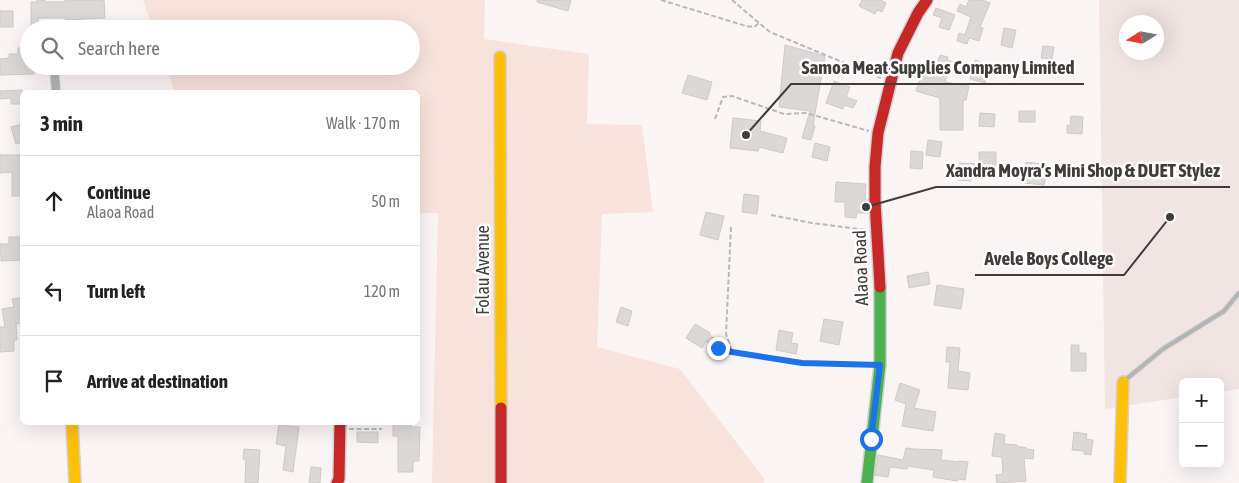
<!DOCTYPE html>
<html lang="en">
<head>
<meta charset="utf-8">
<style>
	body { margin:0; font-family:"Asap Condensed",sans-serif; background:#f2f2f2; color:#222 }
	.controls { position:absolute; right:15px; bottom:15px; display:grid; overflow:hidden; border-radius:8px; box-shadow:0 5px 20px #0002 }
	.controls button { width:45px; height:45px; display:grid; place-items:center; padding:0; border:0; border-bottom:1px solid #e0e0e0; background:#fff; color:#222; font:25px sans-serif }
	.compass { position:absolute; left:1119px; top:15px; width:45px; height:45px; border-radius:50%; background:#fff; box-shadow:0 5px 20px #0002; rotate:259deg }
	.stop { position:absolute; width:15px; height:15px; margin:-11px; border:4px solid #1a73e8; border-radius:50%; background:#fff }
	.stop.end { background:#1a73e8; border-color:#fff; box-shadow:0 1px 5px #0008 }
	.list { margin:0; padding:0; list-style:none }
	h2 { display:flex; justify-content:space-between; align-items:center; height:65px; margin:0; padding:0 20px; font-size:21px }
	h2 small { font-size:16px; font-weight:400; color:#767676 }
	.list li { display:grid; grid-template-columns:32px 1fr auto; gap:15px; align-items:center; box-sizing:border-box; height:90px; padding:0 20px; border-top:1px solid #e0e0e0 }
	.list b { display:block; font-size:19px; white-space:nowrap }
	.list p { margin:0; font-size:16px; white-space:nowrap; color:#767676 }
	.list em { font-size:16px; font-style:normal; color:#767676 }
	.icon { flex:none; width:28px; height:28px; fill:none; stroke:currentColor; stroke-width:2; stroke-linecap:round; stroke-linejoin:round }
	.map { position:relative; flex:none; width:1239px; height:483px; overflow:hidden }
	.search { position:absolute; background:#fff; box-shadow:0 5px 20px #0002; left:20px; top:20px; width:400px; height:55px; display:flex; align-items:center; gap:12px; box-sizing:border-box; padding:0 18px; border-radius:28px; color:#767676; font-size:19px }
	.panel { position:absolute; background:#fff; box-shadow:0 5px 20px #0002; left:20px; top:90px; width:400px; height:335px; border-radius:8px }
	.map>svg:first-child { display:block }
</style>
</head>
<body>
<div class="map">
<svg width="1239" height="483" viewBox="0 0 1239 483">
	<rect width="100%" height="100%" fill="#faf5f4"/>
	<!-- built -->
	<path fill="#f0e5e2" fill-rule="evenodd" d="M1099,0H1239V389L1220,392V382H1183V397L1105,409ZM1126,22H1156V52H1126Z"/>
	<!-- green -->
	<path fill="#f8e2dc" d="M143,0H485L484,39L589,54L587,124L642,125L653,212L602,214L597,347L680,369L764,478V483H432L438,213H418V92H175L166,66H411V29H153Z"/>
	<!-- building -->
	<g fill="#dcd8d7" stroke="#cdc9c8">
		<path d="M37,0H45V2H65V0H104L105,18L66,20V18H38L39,29H31V2H37Z"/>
		<path d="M537,0H571L568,11L537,2Z"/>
		<path d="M862,0H881L886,3L882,12L877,10L875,14L859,6Z"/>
		<path d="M969,0H982L990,3L980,27L983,28L979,41L969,38L967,44L957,41L959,33L965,35L971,17L957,11L960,4L966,7Z"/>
		<path d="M936,8L955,15L949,30L939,27L942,18L933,15Z"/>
		<rect x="0" y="11" width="13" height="16"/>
		<path d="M1004,28L1016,30L1012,48L1001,45Z"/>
		<path d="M785,45L825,56L813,125L815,126L811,140L802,138L810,111L779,107Z"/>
		<path d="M1043,46L1054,47L1052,59L1041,58Z"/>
		<path d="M29,47V66H34V74L0,75V59L9,58V54H18V48Z"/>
		<path d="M940,55L948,57L947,60L951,61L945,82L969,86L966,100H963V130H940V98L916,91L921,75L933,78Z"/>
		<path d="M975,60L990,65L985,83L970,79Z"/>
		<path d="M907,62L919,65L915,77L904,74Z"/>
		<path d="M688,75L712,82L707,100L682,93Z"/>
		<path d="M834,81L850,87L846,97L857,101L853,108L844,105L843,109L826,103Z"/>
		<path d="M22,90V104H11V98L0,99V91Z"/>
		<rect x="1019" y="111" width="16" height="11"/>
		<path d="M980,113L995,114L994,127L979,126Z"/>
		<path d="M1071,116L1083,117L1082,134L1067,133V125L1070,126Z"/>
		<path d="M733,118L761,121L760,131L787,138L783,153L759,147L758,151L730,148Z"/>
		<path d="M22,124V142L16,144L11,127Z"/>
		<path d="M928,140L942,142L940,157L926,155Z"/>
		<path d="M815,143L830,147L827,161L812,157Z"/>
		<path d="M911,151L923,152L922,169L910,168Z"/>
		<path d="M979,152H996V167L979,166Z"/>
		<path d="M0,155H22V196H12V172L0,173Z"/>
		<path d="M1026,162L1041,164L1039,176L1046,177L1044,185L1024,183Z"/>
		<path d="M959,163L975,164L974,177H971V181L958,180Z"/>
		<path d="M836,182L866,184L865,200H868V213H857L856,218L845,217V202H835Z"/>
		<path d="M744,194L759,196L757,214L742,212Z"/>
		<path d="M706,212L724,216L718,240L700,235Z"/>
		<path d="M9,237H22V260L1,261V255H0V244H9Z"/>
		<path d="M928,272L930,284L909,288L907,276Z"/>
		<path d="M937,285L964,289L961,309L934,305Z"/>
		<path d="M21,298L22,307V323L16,324L17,340H14V351L0,352V327H5L2,309L14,307L12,299Z"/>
		<path d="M621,307L632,311L628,326L616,322Z"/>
		<path d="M824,319L843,322L839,345L820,341Z"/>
		<path d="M695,324L710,333L709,335L716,339L712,346L706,341L702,348L686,338Z"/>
		<path d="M779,330L793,333L791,343L798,344L796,354L776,350Z"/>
		<path d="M1071,345H1079V353H1086V371H1071Z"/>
		<path d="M947,347L960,348L958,371L970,373L968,390L948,388L950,362H946Z"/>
		<path d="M900,383L920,390L914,408L936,412L933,431L902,426L906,404L895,400Z"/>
		<path d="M393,422H411V427H420L419,461H413V472H398V436H393Z"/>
		<path d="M279,425L299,427L293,472L283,470L286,446L276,444Z"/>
		<path d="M357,432H378V443L357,442Z"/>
		<path d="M1074,432L1087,434L1086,439L1093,440L1091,455L1084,454V451L1072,450Z"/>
		<path d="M995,433L1005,435L1004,444L1017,445L1016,446L1027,448V449L1034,450L1033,459L1024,458L1026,481L997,483L996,475L1003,474L1002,457L992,456Z"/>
		<path d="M906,448L914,449L942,450L941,460L959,462V461L968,462L965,480L958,479L957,481L933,477L934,470L908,466L907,469L890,467L888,477L875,475L878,455L903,460Z"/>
		<path d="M244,449L260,450L258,483H245L246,460L243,459Z"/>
		<path d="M311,467L321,468L320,483H309Z"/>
	</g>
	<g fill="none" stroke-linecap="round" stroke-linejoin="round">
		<defs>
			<path id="lane" d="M1124,381L1163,349L1224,311L1239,293"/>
			<path id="street" d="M54,66L56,92"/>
			<path id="fast" d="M867,483L880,365V287"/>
			<g id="slow">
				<path d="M500,57L501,408"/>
				<path d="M72,422L75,483"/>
				<path d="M1120,483L1123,382"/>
			</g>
			<g id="jam">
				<path d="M880,287L875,201V167L878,133L898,53L918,13L927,0"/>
				<path d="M501,408V483"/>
				<path d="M337,483L339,479L340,422"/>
			</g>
		</defs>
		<!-- lane casing -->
		<use href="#lane" stroke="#d4d1d0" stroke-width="6"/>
		<!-- street casing -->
		<use href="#street" stroke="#d4d1d0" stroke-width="10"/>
		<!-- fast casing -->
		<use href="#fast" stroke="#d4d1d0" stroke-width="14"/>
		<!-- slow casing -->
		<use href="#slow" stroke="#d4d1d0" stroke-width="14"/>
		<!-- jam casing -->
		<use href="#jam" stroke="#d4d1d0" stroke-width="14"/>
		<!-- path -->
		<g stroke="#b9b8b9" stroke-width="2" stroke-dasharray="5 2.5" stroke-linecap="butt">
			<path d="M661,0L746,26L754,27L759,23"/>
			<path d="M732,0L759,23L770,32L881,78"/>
			<path d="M715,119L723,97L732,96L784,114L806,113L869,131"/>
			<path d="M771,215L812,223L867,230"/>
			<path d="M731,227L726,334L732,352"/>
			<path d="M718,348L732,352L802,363L871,365"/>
			<path d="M349,429H382"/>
		</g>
		<!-- lane -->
		<use href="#lane" stroke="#b3b4b8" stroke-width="4"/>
		<!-- street -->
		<use href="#street" stroke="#b3b4b8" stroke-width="8"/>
		<!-- fast -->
		<use href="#fast" stroke="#4caf50" stroke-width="11"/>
		<!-- slow -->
		<use href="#slow" stroke="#ffc107" stroke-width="11"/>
		<!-- jam -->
		<use href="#jam" stroke="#c62828" stroke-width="11"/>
	</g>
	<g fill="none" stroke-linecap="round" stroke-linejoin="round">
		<!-- route -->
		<path stroke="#1a73e8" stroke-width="6" d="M718,348L732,352L802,363L880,365L871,439"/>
	</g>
	<g text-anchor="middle" stroke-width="5" stroke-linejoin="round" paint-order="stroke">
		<!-- street labels -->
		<g font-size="18" fill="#3f3c3b" stroke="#fff">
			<text transform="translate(861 268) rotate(-92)" y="6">Alaoa Road</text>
			<text transform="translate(483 270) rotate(-90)" y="6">Folau Avenue</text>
		</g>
	</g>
	<!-- callouts -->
	<path fill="none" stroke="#3f3c3b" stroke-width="2" d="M746 135L791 84H1084M866 207L936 187H1230M1170 217L1124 275H975"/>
	<g fill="#3f3c3b" stroke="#fff" stroke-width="2">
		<circle cx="746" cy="135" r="5"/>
		<circle cx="866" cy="207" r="5"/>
		<circle cx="1170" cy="217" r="5"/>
	</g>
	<g font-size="19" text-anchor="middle" font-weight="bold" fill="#3f3c3b" stroke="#fff" stroke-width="5" stroke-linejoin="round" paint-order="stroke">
		<text x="938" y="74">Samoa Meat Supplies Company Limited</text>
		<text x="1083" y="177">Xandra Moyra’s Mini Shop &amp; DUET Stylez</text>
		<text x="1049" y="265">Avele Boys College</text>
	</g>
</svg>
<div class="controls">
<button>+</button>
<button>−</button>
</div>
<svg class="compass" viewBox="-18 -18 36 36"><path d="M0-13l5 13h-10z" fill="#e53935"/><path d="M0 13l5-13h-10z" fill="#767676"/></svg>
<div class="stop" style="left:871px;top:439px"></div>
<div class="stop end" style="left:718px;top:348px"></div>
<div class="search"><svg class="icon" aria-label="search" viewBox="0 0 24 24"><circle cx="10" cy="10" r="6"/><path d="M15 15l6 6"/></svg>Search here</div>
<section class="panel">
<h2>3 min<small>Walk · 170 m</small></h2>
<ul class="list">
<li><svg class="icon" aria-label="ahead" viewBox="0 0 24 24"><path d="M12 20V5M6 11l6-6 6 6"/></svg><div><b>Continue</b><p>Alaoa Road</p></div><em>50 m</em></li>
<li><svg class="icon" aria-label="left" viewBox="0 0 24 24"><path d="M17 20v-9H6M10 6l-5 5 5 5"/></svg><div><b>Turn left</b></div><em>120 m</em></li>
<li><svg class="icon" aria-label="arrive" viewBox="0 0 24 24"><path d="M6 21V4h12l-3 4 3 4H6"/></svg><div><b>Arrive at destination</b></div></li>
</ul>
</section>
</div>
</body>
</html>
